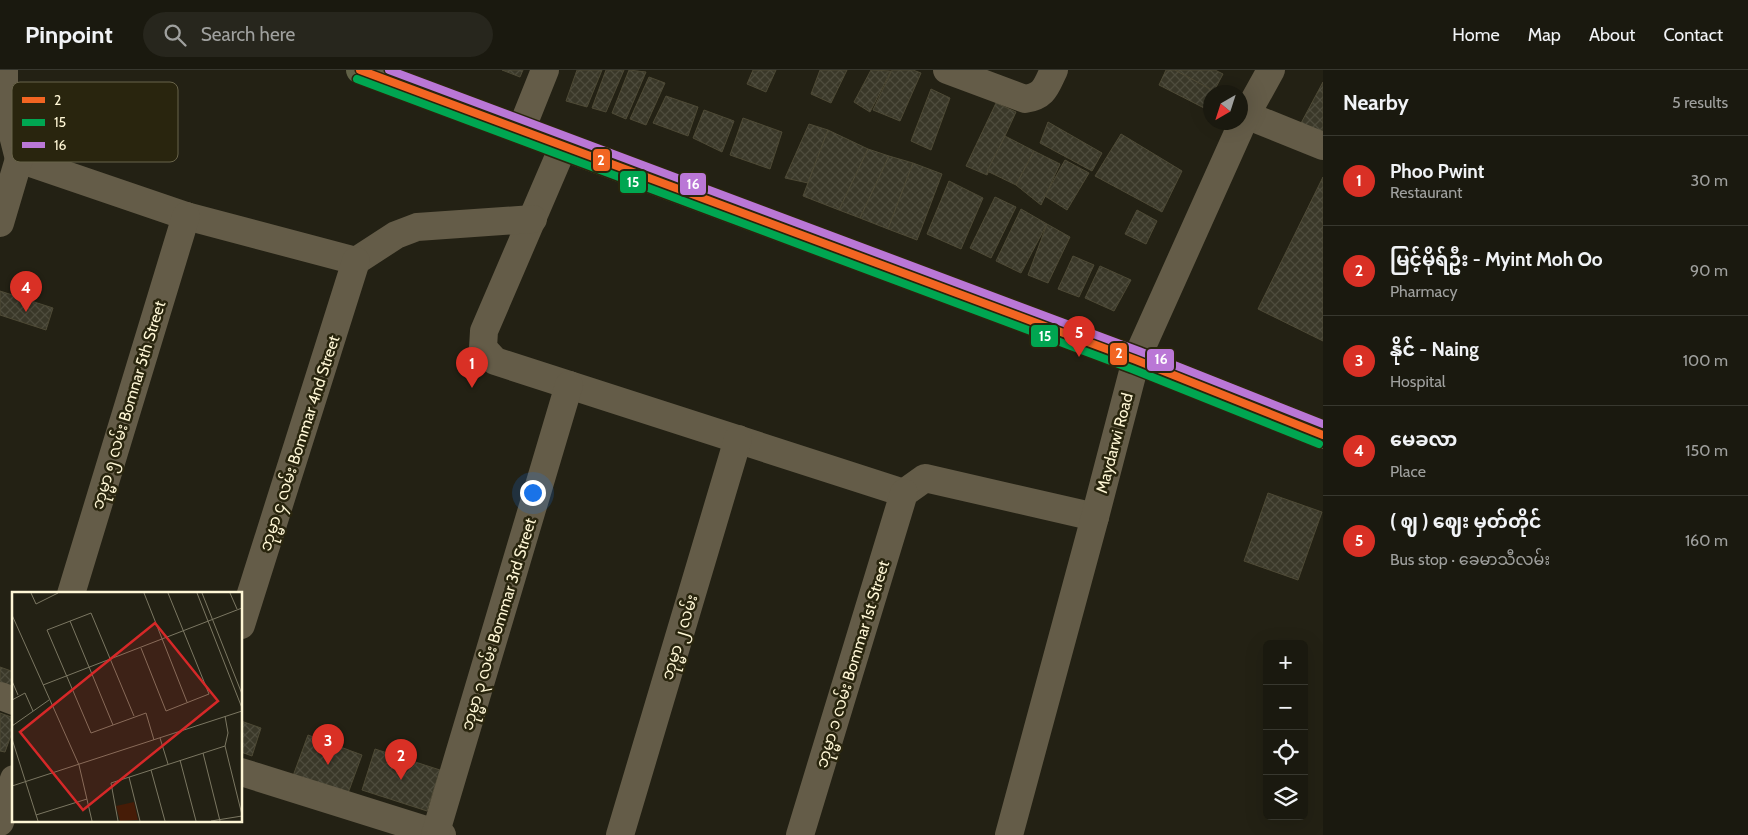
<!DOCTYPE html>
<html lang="en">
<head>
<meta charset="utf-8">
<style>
	body { margin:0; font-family:Cabin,"Noto Sans Myanmar",sans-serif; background:#27261d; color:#f1f3f6 }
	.controls { position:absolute; right:15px; bottom:15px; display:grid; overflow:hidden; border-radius:8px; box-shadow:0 5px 20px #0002 }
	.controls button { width:45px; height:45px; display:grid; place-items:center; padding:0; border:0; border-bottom:1px solid #38382f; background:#1a190f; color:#f1f3f6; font:25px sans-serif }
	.compass { position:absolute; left:1203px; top:15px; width:45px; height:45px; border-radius:50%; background:#1a190f; box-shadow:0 5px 20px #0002; rotate:219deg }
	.you { position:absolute; left:532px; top:422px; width:18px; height:18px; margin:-12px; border:4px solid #fff; border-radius:50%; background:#1a73e8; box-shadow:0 0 0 8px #1a73e833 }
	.badge { display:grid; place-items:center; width:32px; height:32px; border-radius:50%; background:#d93025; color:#fff; font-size:16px; font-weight:700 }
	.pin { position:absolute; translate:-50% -41px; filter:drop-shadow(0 1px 2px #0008) }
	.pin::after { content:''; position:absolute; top:26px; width:18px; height:15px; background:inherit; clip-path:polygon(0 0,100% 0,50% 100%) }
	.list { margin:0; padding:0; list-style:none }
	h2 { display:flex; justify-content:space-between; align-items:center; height:65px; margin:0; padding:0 20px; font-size:21px }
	h2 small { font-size:16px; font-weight:400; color:#9fa09e }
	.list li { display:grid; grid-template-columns:32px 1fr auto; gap:15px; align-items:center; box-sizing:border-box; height:90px; padding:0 20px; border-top:1px solid #38382f }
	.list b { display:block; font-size:19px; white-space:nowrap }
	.list p { margin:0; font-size:16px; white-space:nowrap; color:#9fa09e }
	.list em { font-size:16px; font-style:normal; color:#9fa09e }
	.icon { flex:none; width:28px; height:28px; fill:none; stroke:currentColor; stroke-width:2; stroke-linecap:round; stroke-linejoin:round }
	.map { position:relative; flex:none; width:1323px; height:765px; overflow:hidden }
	header { display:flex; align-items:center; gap:30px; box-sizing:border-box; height:70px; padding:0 25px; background:#1a190f; border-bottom:1px solid #38382f }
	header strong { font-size:24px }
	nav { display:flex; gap:28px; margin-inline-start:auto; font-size:18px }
	.search { width:350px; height:45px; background:#27261d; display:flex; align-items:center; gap:12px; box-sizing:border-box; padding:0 18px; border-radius:28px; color:#9fa09e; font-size:19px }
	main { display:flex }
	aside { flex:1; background:#1a190f }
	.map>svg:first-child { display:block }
</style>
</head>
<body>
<header>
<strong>Pinpoint</strong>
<div class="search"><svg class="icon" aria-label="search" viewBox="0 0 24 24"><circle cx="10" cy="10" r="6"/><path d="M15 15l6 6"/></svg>Search here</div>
<nav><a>Home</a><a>Map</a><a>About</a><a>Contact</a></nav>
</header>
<main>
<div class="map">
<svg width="1323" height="765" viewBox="0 0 1323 765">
	<defs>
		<pattern id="building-cross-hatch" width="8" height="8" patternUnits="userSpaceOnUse" patternTransform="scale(1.25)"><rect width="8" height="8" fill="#3a3829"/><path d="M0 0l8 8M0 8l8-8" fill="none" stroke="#4e4c3d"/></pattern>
	</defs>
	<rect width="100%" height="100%" fill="#232114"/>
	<!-- building -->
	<g fill="url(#building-cross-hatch)" stroke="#4e4a36">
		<path d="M502,0H523L520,7Z"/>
		<path d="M577,0H602L587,37L566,31Z"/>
		<path d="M606,0H624L606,42L592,38Z"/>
		<path d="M629,0L646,2L626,49L612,43Z"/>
		<path d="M753,0H776L766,22L747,14Z"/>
		<path d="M820,0H847L831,33L811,24Z"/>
		<path d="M871,0L891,1L870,42L854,32Z"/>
		<path d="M892,0H913L921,3L900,51L873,40Z"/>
		<path d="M1166,0H1175L1217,22H1210V41L1159,15Z"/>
		<path d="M1175,0H1215L1223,4L1214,21Z"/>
		<path d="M649,7L665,13L646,55L630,49Z"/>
		<path d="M1323,12V63L1300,55Z"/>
		<path d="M931,19L950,28L931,80L911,71Z"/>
		<path d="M666,26L698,37L688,66L653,53Z"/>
		<path d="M996,33L1016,42L987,105L966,96Z"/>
		<path d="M704,40L734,51L722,82L693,68Z"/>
		<path d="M743,48L782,62L770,99L730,85Z"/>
		<path d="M1048,52L1102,83L1092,101L1040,73Z"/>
		<path d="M809,54L828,60L808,113L785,108Z"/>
		<path d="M828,60L868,79L839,140L803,126Z"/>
		<path d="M1121,64L1182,101L1162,142L1095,106Z"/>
		<path d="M1005,66L1034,81L1016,115L987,101Z"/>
		<path d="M868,79L889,86L860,148L839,140Z"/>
		<path d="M1034,81L1060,94L1041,135L1016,115Z"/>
		<path d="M889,86L913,93L888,159L860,148Z"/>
		<path d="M1065,90L1089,103L1067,140L1045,126Z"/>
		<path d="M913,93L942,104L917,170L888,159Z"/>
		<path d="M1323,107V271L1258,239Z"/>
		<path d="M949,111L983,128L961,179L927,164Z"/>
		<path d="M995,127L1016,137L991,188L970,178Z"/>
		<path d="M1021,139L1047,154L1021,203L996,191Z"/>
		<path d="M1137,140L1157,151L1146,174L1125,164Z"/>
		<path d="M1047,154L1070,167L1048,213L1028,205Z"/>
		<path d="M1073,186L1094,195L1079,227L1058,219Z"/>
		<path d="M1100,196L1131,210L1114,241L1085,228Z"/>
		<path d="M0,221L53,238L46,260L0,245Z"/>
		<path d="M1268,423L1322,442L1298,510L1244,491Z"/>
		<path d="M0,597L14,602V620L0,615Z"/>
		<path d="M0,643L14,648V657L5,682L0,681Z"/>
		<path d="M241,651L261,658L252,686L241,682Z"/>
		<path d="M308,665L362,685L347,726L293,706Z"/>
		<path d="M375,679L440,700L427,741L362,720Z"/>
	</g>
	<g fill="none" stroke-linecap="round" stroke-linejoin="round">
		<!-- minor -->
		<g stroke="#645c48" stroke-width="28">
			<path d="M4,0V30L19,89"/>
			<path d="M947,0L1025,29C1045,26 1046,16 1054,0"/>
			<path d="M1246,45L1323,76"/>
			<path d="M521,60L545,0"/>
			<path d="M563,77L484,261L483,278L495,291L904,423"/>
			<path d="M19,89L186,146L356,191L396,165L417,157L533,149"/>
			<path d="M0,153L19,89"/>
			<path d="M904,423L925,408L1095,447"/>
			<path d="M71,524L186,146"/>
			<path d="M241,555L356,191"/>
			<path d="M0,626L14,631"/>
			<path d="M241,702L442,765"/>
			<path d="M0,752L14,709"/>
			<path d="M435,765L569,315"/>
			<path d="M620,765L738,369"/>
			<path d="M800,765L904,423"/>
			<path d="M1009,765L1095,447L1136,290L1246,45L1271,0"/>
		</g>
		<!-- major -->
		<path stroke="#616247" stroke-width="28" d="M360,0L521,60L563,77L1136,290L1323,365"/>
		<defs>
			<path id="bus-1" d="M360,0L1136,290L1323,365"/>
			<path id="bus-2" d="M357,9L1132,299L1319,374"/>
			<path id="bus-3" d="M389,0L1139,281L1323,354"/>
		</defs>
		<!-- bus-1 casing -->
		<use href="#bus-1" stroke="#29250e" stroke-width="11"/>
		<!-- bus-2 casing -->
		<use href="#bus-2" stroke="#29250e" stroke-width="11"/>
		<!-- bus-3 casing -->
		<use href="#bus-3" stroke="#29250e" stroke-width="11"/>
		<!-- bus-1 -->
		<use href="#bus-1" stroke="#f26522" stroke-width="8"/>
		<!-- bus-2 -->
		<use href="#bus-2" stroke="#00a651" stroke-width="8"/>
		<!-- bus-3 -->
		<use href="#bus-3" stroke="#ba77d6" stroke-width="8"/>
	</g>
	<g text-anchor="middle" stroke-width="5" stroke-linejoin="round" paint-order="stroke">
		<!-- street labels -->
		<g font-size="16" fill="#fff7d6" stroke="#29250e">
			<text transform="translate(128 335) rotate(-73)" y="6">ဘုမ္မာ ၅ လမ်း Bomnar 5th Street</text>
			<text transform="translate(299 373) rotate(-72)" y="6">ဘုမ္မာ ၄ လမ်း Bommar 4nd Street</text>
			<text transform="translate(1114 373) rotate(-75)" y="6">Maydarwi Road</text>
			<text transform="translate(498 554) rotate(-73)" y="6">ဘုမ္မာ ၃ လမ်း Bommar 3rd Street</text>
			<text transform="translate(679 567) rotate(-73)" y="6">ဘုမ္မာ ၂ လမ်း</text>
			<text transform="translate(852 594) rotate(-73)" y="6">ဘုမ္မာ ၁ လမ်း Bommar 1st Street</text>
		</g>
	</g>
	<!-- overview -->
	<g transform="translate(12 522)">
		<rect width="230" height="230" fill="#232114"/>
		<path d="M122,210L126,228L108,229L104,214Z" fill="#461c07"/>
		<path fill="none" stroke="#7b7762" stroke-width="1" d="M19,1L24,12L46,1M132,1L175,110M185,1L230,116M190,1L230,102M218,1L225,17M0,23L67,173L80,229M58,29L101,133M129,56L154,119L197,102L156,1M0,89L6,103M31,93L230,16M0,108L13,101L21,119M122,124L79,21L35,38L79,141L134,121L142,148M213,124L216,141L213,154L230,223M0,134L37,108M148,146L156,172M0,147L26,229M191,161L208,229M168,168L184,229M139,178L153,229M117,185L128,229M0,194L230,119M24,223L75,207M106,229L99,191L213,154M199,229L230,224"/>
		<path fill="#d62828" fill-opacity="0.15" stroke="#d62828" stroke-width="2.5" d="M143,31L206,109L71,218L8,140Z"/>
		<rect width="230" height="230" fill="none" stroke="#fff7d6" stroke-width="2.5"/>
	</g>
	<!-- legend -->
	<rect x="12" y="12" width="166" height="80" rx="8" fill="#29250e" stroke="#69644a" stroke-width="1"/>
	<rect x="22" y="27" width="23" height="6" fill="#f26522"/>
	<rect x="22" y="49" width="23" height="7" fill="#00a651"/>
	<rect x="22" y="72" width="23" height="6" fill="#ba77d6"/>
	<g font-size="14" fill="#fff7d6">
		<text x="54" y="35">2</text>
		<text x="54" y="57">15</text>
		<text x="54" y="80">16</text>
	</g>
	<g stroke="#29250e" stroke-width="2">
		<rect x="592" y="78" width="19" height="24" rx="5" fill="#f26522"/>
		<rect x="619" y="100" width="28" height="24" rx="5" fill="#00a651"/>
		<rect x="679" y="102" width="28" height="24" rx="5" fill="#ba77d6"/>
		<rect x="1030" y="254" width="29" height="24" rx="5" fill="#00a651"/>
		<rect x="1109" y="272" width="19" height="24" rx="5" fill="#f26522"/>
		<rect x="1146" y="278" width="29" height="24" rx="5" fill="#ba77d6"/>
	</g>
	<g font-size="14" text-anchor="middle" font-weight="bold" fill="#fff">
		<text x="601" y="95">2</text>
		<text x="633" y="117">15</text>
		<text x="693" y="119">16</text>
		<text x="1045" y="271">15</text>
		<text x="1119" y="288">2</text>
		<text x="1161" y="294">16</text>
	</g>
</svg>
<div class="controls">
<button>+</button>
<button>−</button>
<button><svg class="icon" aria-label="locate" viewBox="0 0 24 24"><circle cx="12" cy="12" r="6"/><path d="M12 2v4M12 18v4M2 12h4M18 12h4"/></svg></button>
<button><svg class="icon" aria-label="layers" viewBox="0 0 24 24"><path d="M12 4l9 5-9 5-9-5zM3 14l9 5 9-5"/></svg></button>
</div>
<svg class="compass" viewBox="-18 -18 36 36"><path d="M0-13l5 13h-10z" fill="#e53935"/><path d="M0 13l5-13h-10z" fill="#9fa09e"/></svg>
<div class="you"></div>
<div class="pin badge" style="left:472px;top:318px">1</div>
<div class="pin badge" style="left:401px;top:710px">2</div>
<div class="pin badge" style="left:328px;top:695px">3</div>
<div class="pin badge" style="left:26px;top:242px">4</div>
<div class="pin badge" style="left:1079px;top:287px">5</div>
</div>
<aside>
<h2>Nearby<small>5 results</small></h2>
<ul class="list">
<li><span class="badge">1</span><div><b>Phoo Pwint</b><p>Restaurant</p></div><em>30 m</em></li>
<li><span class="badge">2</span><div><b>မြင့်မိုရ်ဦး - Myint Moh Oo</b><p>Pharmacy</p></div><em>90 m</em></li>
<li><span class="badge">3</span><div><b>နိုင် - Naing</b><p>Hospital</p></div><em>100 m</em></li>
<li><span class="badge">4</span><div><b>မေခလာ</b><p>Place</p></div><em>150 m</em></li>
<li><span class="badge">5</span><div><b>( ဈ ) ဈေး မှတ်တိုင်</b><p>Bus stop · ခေမာသီလမ်း</p></div><em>160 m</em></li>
</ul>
</aside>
</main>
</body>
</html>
